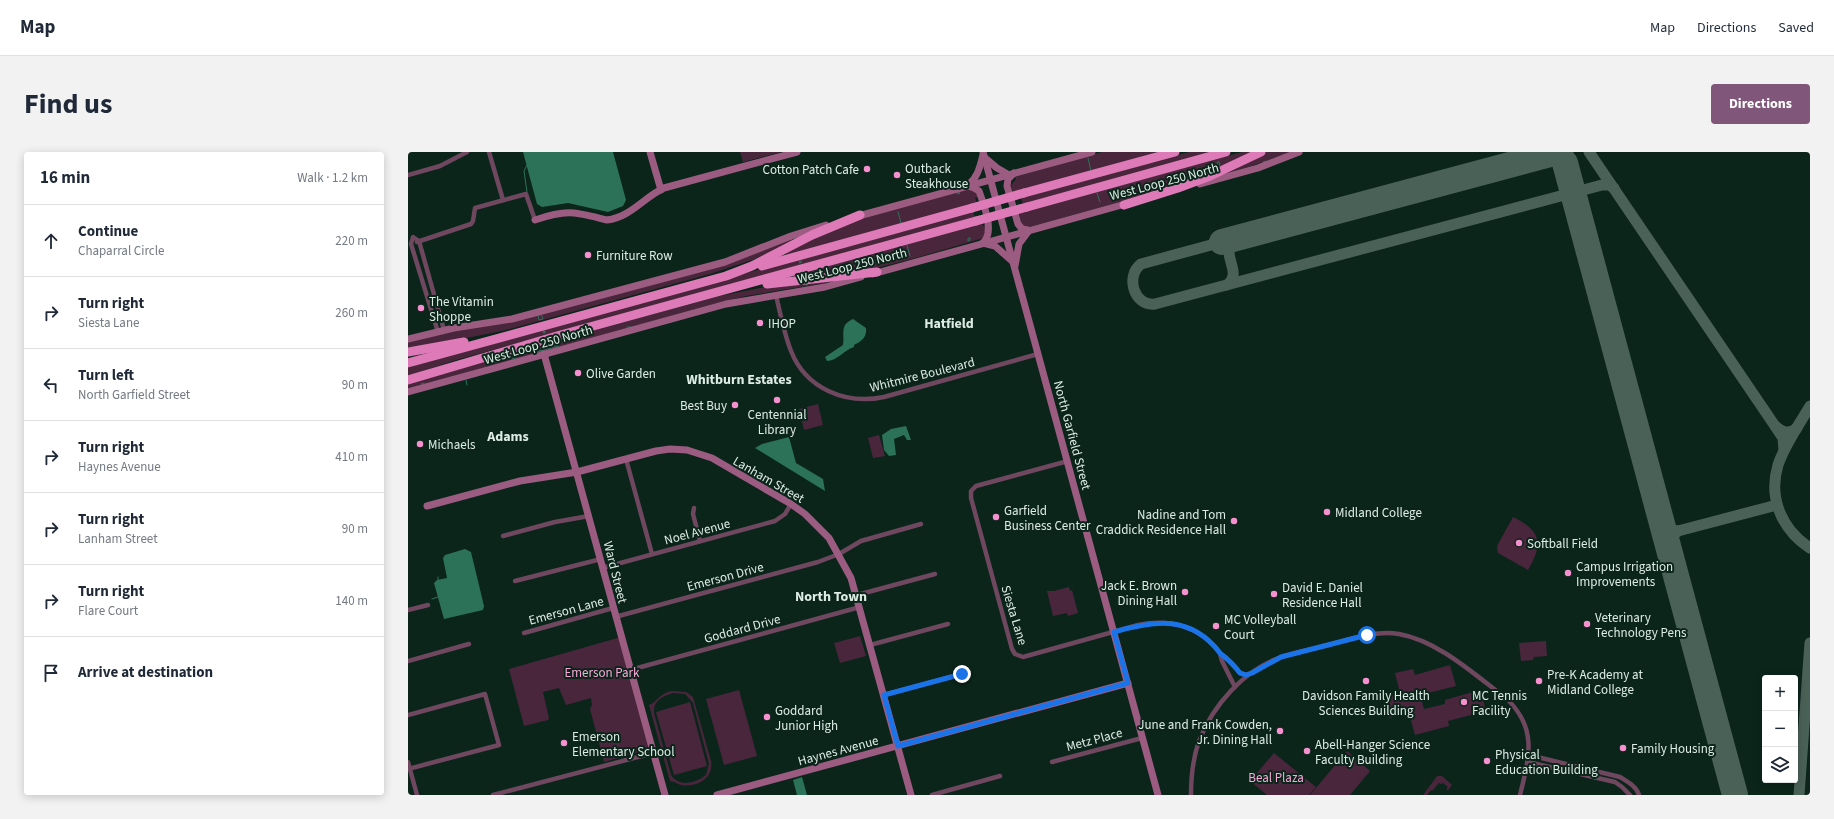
<!DOCTYPE html>
<html lang="en">
<head>
<meta charset="utf-8">
<style>
	body { margin:0; font-family:"Source Sans 3",sans-serif; background:#f2f2f3; color:#1f2937 }
	.controls { position:absolute; right:12px; bottom:12px; display:grid; overflow:hidden; border-radius:4px; box-shadow:0 2px 10px #0003 }
	.controls button { width:36px; height:36px; display:grid; place-items:center; padding:0; border:0; border-bottom:1px solid #e0e1e3; background:#fff; color:#1f2937; font:20px sans-serif }
	.stop { position:absolute; width:12px; height:12px; margin:-9px; border:3px solid #1a73e8; border-radius:50%; background:#fff }
	.stop.end { background:#1a73e8; border-color:#fff; box-shadow:0 1px 4px #0008 }
	.list { margin:0; padding:0; list-style:none }
	h2 { display:flex; justify-content:space-between; align-items:center; height:52px; margin:0; padding:0 16px; font-size:17px }
	h2 small { font-size:13px; font-weight:400; color:#747a83 }
	.list li { display:grid; grid-template-columns:26px 1fr auto; gap:12px; align-items:center; box-sizing:border-box; height:72px; padding:0 16px; border-top:1px solid #e0e1e3 }
	.list b { display:block; font-size:15px; white-space:nowrap }
	.list p { margin:0; font-size:13px; white-space:nowrap; color:#747a83 }
	.list em { font-size:13px; font-style:normal; color:#747a83 }
	.icon { flex:none; width:22px; height:22px; fill:none; stroke:currentColor; stroke-width:2; stroke-linecap:round; stroke-linejoin:round }
	.map { position:relative; flex:none; width:1402px; height:643px; overflow:hidden; border-radius:4px }
	header { display:flex; align-items:center; gap:24px; box-sizing:border-box; height:56px; padding:0 20px; background:#fff; border-bottom:1px solid #e0e1e3 }
	header strong { font-size:19px }
	nav { display:flex; gap:22px; margin-inline-start:auto; font-size:14px }
	.intro { display:flex; align-items:center; justify-content:space-between; box-sizing:border-box; height:96px; padding:0 24px }
	h1 { margin:0; font-size:28px }
	.button { padding:10px 18px; border-radius:4px; background:#80577b; color:#fff; font-size:14px; font-weight:700 }
	main { display:flex; gap:24px; padding:0 24px }
	aside { flex:1; background:#fff; border-radius:4px; box-shadow:0 2px 10px #0003 }
	.map>svg:first-child { display:block }
</style>
</head>
<body>
<header>
<strong>Map</strong>
<nav><a>Map</a><a>Directions</a><a>Saved</a></nav>
</header>
<div class="intro"><h1>Find us</h1><a class="button">Directions</a></div>
<main>
<aside>
<h2>16 min<small>Walk · 1.2 km</small></h2>
<ul class="list">
<li><svg class="icon" aria-label="ahead" viewBox="0 0 24 24"><path d="M12 20V5M6 11l6-6 6 6"/></svg><div><b>Continue</b><p>Chaparral Circle</p></div><em>220 m</em></li>
<li><svg class="icon" aria-label="right" viewBox="0 0 24 24"><path d="M7 20v-9h11M14 6l5 5-5 5"/></svg><div><b>Turn right</b><p>Siesta Lane</p></div><em>260 m</em></li>
<li><svg class="icon" aria-label="left" viewBox="0 0 24 24"><path d="M17 20v-9H6M10 6l-5 5 5 5"/></svg><div><b>Turn left</b><p>North Garfield Street</p></div><em>90 m</em></li>
<li><svg class="icon" aria-label="right" viewBox="0 0 24 24"><path d="M7 20v-9h11M14 6l5 5-5 5"/></svg><div><b>Turn right</b><p>Haynes Avenue</p></div><em>410 m</em></li>
<li><svg class="icon" aria-label="right" viewBox="0 0 24 24"><path d="M7 20v-9h11M14 6l5 5-5 5"/></svg><div><b>Turn right</b><p>Lanham Street</p></div><em>90 m</em></li>
<li><svg class="icon" aria-label="right" viewBox="0 0 24 24"><path d="M7 20v-9h11M14 6l5 5-5 5"/></svg><div><b>Turn right</b><p>Flare Court</p></div><em>140 m</em></li>
<li><svg class="icon" aria-label="arrive" viewBox="0 0 24 24"><path d="M6 21V4h12l-3 4 3 4H6"/></svg><div><b>Arrive at destination</b></div></li>
</ul>
</aside>
<div class="map">
<svg width="1402" height="643" viewBox="0 0 1402 643">
	<rect width="100%" height="100%" fill="#0b251b"/>
	<!-- green -->
	<g fill="#4a263c" fill-rule="evenodd">
		<path d="M332,0H373L335,10Z"/>
		<path d="M694,0H751L605,41L603,33L608,27L607,25Z"/>
		<path d="M781,0H808L615,53L613,46Z"/>
		<path d="M834,0H849L764,36L621,75L614,74L611,61Z"/>
		<path d="M858,0H882L844,14L813,23L812,21Z"/>
		<path d="M558,37L567,39L570,45L567,46L569,51L379,103L378,98L457,64Z"/>
		<path d="M565,59L567,66L48,208L0,224V216L25,207Z"/>
		<path d="M574,71L575,74L578,73L579,76L575,86L572,87L504,107L464,117L386,127V124Z"/>
		<path d="M399,81L373,96L344,108L302,122L98,178L0,198V190L196,145Z"/>
		<path d="M429,127L417,131L338,144L309,151L0,237V232L118,197L312,144L357,135Z"/>
		<path d="M410,252L415,273L396,278L391,257Z"/>
		<path d="M471,283L477,304L465,306L460,286Z"/>
		<path d="M1105,365C1134,379 1135,392 1120,418L1090,401L1089,394Z"/>
		<path d="M661,435L662,439L664,438L670,461L660,464L659,461L645,464L639,439H646Z"/>
		<path d="M452,484L458,504L432,511L426,491Z"/>
		<path d="M213,485L245,601L239,598L196,610L182,557L184,553L183,546L158,553L151,536L135,540L141,566L140,568L116,574L101,517Z"/>
		<path d="M1138,489L1139,504L1126,505L1125,508L1113,509L1111,491Z"/>
		<path d="M1042,513L1048,534L1012,543L1016,557L1037,552V548L1072,538L1078,559L1040,569L1041,574L1007,583L1001,561L981,566L976,545L992,541L987,521L1005,517L1007,523Z"/>
		<path d="M331,538L349,604L316,613L298,547Z"/>
		<path d="M263,539L278,540L285,545L303,609C306,626 289,636 273,633C269,632 266,629 262,629L241,553C249,550 251,542 263,539ZM265,541L277,542L285,551L301,612L298,623C287,631 272,636 263,623L246,561C245,549 254,544 265,541Z"/>
		<path d="M282,550L299,614L266,623L248,560Z"/>
		<path d="M939,599L962,619L942,643H902Z"/>
		<path d="M866,601L908,635L901,643H859L842,629Z"/>
		<path d="M1029,624H1034L1044,633L1040,638L1038,637L1040,635L1035,631L1033,632L1031,631L1024,639L1023,638L1019,643H1015Z"/>
	</g>
	<!-- water -->
	<g fill="#2b7259">
		<path d="M115,0H205L218,48L215,54L200,60L160,51L134,55L129,52Z"/>
		<path d="M445,167L458,176C459,185 454,189 446,193V195C436,198 429,209 419,209L417,205L435,193C437,182 431,173 445,167Z"/>
		<path d="M498,274L503,288H499L496,283L486,287L488,303L481,304L476,298L474,283L483,277Z"/>
		<path d="M381,285L388,311L415,327L417,339L347,296L354,292Z"/>
		<path d="M57,397L63,400L76,454L75,458L36,467L26,431L29,428L39,426L35,406L37,403Z"/>
		<path d="M394,625L399,643H389L385,628Z"/>
	</g>
	<g fill="none" stroke-linecap="round" stroke-linejoin="round">
		<!-- stream -->
		<g stroke="#2b7259" stroke-width="1">
			<path d="M680,6L683,19"/>
			<path d="M811,10L812,13H810L809,11Z"/>
			<path d="M855,10L858,9"/>
			<path d="M119,40L116,19L119,13"/>
			<path d="M549,40H551L552,41L550,42Z"/>
			<path d="M689,41L692,50"/>
			<path d="M490,60L493,71"/>
			<path d="M386,85L387,88L385,89L383,87Z"/>
			<path d="M562,86V88L560,89V87Z"/>
			<path d="M499,93L502,104"/>
			<path d="M392,109H393L394,110L392,111Z"/>
			<path d="M400,130V132L398,133L397,131Z"/>
			<path d="M133,162L135,167L131,168L130,163Z"/>
			<path d="M219,175H223"/>
			<path d="M135,179H137V181H136Z"/>
			<path d="M142,192L147,194H151L129,200L139,196L138,193Z"/>
			<path d="M104,207L108,206"/>
			<path d="M58,228L59,233"/>
			<path d="M13,232L16,231"/>
			<path d="M30,425V428"/>
			<path d="M24,447L30,445"/>
		</g>
		<!-- taxiway -->
		<g stroke="#4a6158" stroke-width="11">
			<path d="M1181,0L1367,274"/>
			<path d="M1157,11L1160,0"/>
			<path d="M814,90L733,112C717,124 726,155 747,152L1194,33H1201L1206,36"/>
			<path d="M819,133C837,119 808,101 829,86"/>
			<path d="M1402,254C1391,273 1377,292 1370,313C1360,346 1374,378 1402,396"/>
			<path d="M1376,298L1375,286L1367,274C1374,280 1381,283 1389,276"/>
			<path d="M1254,369L1261,378L1270,379"/>
			<path d="M1260,394L1263,385L1270,379L1369,353"/>
			<path d="M1391,643L1402,491"/>
		</g>
		<!-- runway -->
		<g stroke="#4a6158" stroke-width="26">
			<path d="M1157,11L1327,643"/>
			<path d="M814,90L1150,0"/>
		</g>
		<!-- street -->
		<g stroke="#6f475e" stroke-width="4.5">
			<path d="M81,0L95,48"/>
			<path d="M0,23L32,14L59,0"/>
			<path d="M9,90L63,72L65,69L67,56L118,42L127,68"/>
			<path d="M368,143C372,161 376,181 383,199C398,237 438,253 476,245L630,202"/>
			<path d="M30,180L3,92L5,85L11,89L36,178"/>
			<path d="M218,307L244,402"/>
			<path d="M660,309L568,334L563,339V346L604,497L607,502L615,505L730,473C762,466 793,475 812,501C814,503 817,505 819,507C824,511 828,516 832,521L838,523L844,521"/>
			<path d="M286,356L285,362L292,389"/>
			<path d="M95,384L147,370L181,364"/>
			<path d="M194,416L367,369L377,362L383,352"/>
			<path d="M107,429L193,407"/>
			<path d="M449,443L527,422"/>
			<path d="M0,458L20,453"/>
			<path d="M207,465L410,410L431,402L453,389L513,372"/>
			<path d="M116,481L205,456"/>
			<path d="M462,493L540,472"/>
			<path d="M812,502L814,509L827,535"/>
			<path d="M0,509L61,492"/>
			<path d="M222,518L452,455"/>
			<path d="M476,543L554,522"/>
			<path d="M0,563L77,542L91,593L0,617"/>
			<path d="M1121,603L1212,625C1220,630 1228,634 1231,643"/>
			<path d="M0,610L9,643"/>
			<path d="M644,610L734,586"/>
			<path d="M1120,610L1207,630L1214,635L1222,643"/>
			<path d="M85,643L245,601"/>
			<path d="M524,643L592,624"/>
			<path d="M783,643C783,625 785,606 791,589C805,553 836,518 873,505C888,500 905,497 920,493C943,487 967,478 991,482C1031,489 1068,524 1099,547C1130,577 1121,606 1112,643"/>
		</g>
		<!-- secondary -->
		<g stroke="#9c5c82" stroke-width="7">
			<path d="M242,0L253,38"/>
			<path d="M575,0L750,643"/>
			<path d="M577,6L589,16L601,23"/>
			<path d="M606,21L600,27L599,34L610,72L614,77L620,78"/>
			<path d="M561,32C570,25 572,14 575,3"/>
			<path d="M792,32L850,16L891,0"/>
			<path d="M560,34L566,36L571,39C576,53 587,80 575,91"/>
			<path d="M447,65L684,0"/>
			<path d="M127,68C160,57 166,60 199,68C223,65 236,45 256,36L389,0"/>
			<path d="M575,91L587,94L604,109"/>
			<path d="M607,114L611,92L620,80"/>
			<path d="M465,122L721,51"/>
			<path d="M0,187L46,176L104,167L317,110L383,84L418,73"/>
			<path d="M136,202L257,643"/>
			<path d="M0,240L318,152L417,135L453,125"/>
			<path d="M19,354L112,329L169,320L248,299L262,297L279,298L304,306L383,352L397,362L421,386L443,426L503,643"/>
			<path d="M309,643L720,531"/>
		</g>
		<!-- highway -->
		<g stroke="#de7ab7" stroke-width="9">
			<path d="M616,41L767,0"/>
			<path d="M716,53L770,36L802,24L853,0"/>
			<path d="M619,55L818,0"/>
			<path d="M354,114L564,56"/>
			<path d="M359,132L469,120"/>
			<path d="M0,200L56,190"/>
			<path d="M0,211L318,124L344,114L404,83L452,63"/>
			<path d="M0,228L149,184L568,69"/>
		</g>
		<!-- highway-bridge -->
		<g stroke="#de7ab7" stroke-width="9">
			<path d="M564,56L616,41"/>
			<path d="M568,69L619,55"/>
		</g>
	</g>
	<g fill="none" stroke-linecap="round" stroke-linejoin="round">
		<!-- route -->
		<path stroke="#1a73e8" stroke-width="5" d="M554,522L476,543L490,594L720,531L706,480C748,468 783,463 812,501C814,503 817,505 819,507C824,511 828,516 832,521L838,523L844,521L873,505L959,483"/>
	</g>
	<!-- markers -->
	<g fill="#f790ce" stroke="#0b251b" stroke-width="1.5">
		<circle cx="459" cy="17" r="4"/>
		<circle cx="489" cy="23" r="4"/>
		<circle cx="180" cy="103" r="4"/>
		<circle cx="13" cy="156" r="4"/>
		<circle cx="352" cy="171" r="4"/>
		<circle cx="170" cy="221" r="4"/>
		<circle cx="369" cy="248" r="4"/>
		<circle cx="327" cy="253" r="4"/>
		<circle cx="12" cy="292" r="4"/>
		<circle cx="919" cy="360" r="4"/>
		<circle cx="588" cy="365" r="4"/>
		<circle cx="826" cy="369" r="4"/>
		<circle cx="1111" cy="391" r="4"/>
		<circle cx="1160" cy="421" r="4"/>
		<circle cx="777" cy="440" r="4"/>
		<circle cx="866" cy="442" r="4"/>
		<circle cx="1179" cy="472" r="4"/>
		<circle cx="808" cy="474" r="4"/>
		<circle cx="958" cy="529" r="4"/>
		<circle cx="1131" cy="529" r="4"/>
		<circle cx="1056" cy="550" r="4"/>
		<circle cx="359" cy="565" r="4"/>
		<circle cx="872" cy="579" r="4"/>
		<circle cx="156" cy="591" r="4"/>
		<circle cx="1215" cy="596" r="4"/>
		<circle cx="899" cy="599" r="4"/>
		<circle cx="1079" cy="609" r="4"/>
	</g>
	<g text-anchor="middle" stroke-width="4" stroke-linejoin="round" paint-order="stroke">
		<!-- poi labels -->
		<g font-size="13" fill="#ddece5" stroke="#0b251b" text-anchor="start">
			<text x="497" y="21">Outback<tspan x="497" dy="15">Steakhouse</tspan></text>
			<text x="451" y="22" text-anchor="end">Cotton Patch Cafe</text>
			<text x="188" y="108">Furniture Row</text>
			<text x="21" y="154">The Vitamin<tspan x="21" dy="15">Shoppe</tspan></text>
			<text x="360" y="176">IHOP</text>
			<text x="178" y="226">Olive Garden</text>
			<text x="319" y="258" text-anchor="end">Best Buy</text>
			<text x="369" y="267" text-anchor="middle">Centennial<tspan x="369" dy="15">Library</tspan></text>
			<text x="20" y="297">Michaels</text>
			<text x="596" y="363">Garfield<tspan x="596" dy="15">Business Center</tspan></text>
			<text x="927" y="365">Midland College</text>
			<text x="818" y="367" text-anchor="end">Nadine and Tom<tspan x="818" dy="15">Craddick Residence Hall</tspan></text>
			<text x="1119" y="396">Softball Field</text>
			<text x="1168" y="419">Campus Irrigation<tspan x="1168" dy="15">Improvements</tspan></text>
			<text x="769" y="438" text-anchor="end">Jack E. Brown<tspan x="769" dy="15">Dining Hall</tspan></text>
			<text x="874" y="440">David E. Daniel<tspan x="874" dy="15">Residence Hall</tspan></text>
			<text x="1187" y="470">Veterinary<tspan x="1187" dy="15">Technology Pens</tspan></text>
			<text x="816" y="472">MC Volleyball<tspan x="816" dy="15">Court</tspan></text>
			<text x="1139" y="527">Pre-K Academy at<tspan x="1139" dy="15">Midland College</tspan></text>
			<text x="958" y="548" text-anchor="middle">Davidson Family Health<tspan x="958" dy="15">Sciences Building</tspan></text>
			<text x="1064" y="548">MC Tennis<tspan x="1064" dy="15">Facility</tspan></text>
			<text x="367" y="563">Goddard<tspan x="367" dy="15">Junior High</tspan></text>
			<text x="864" y="577" text-anchor="end">June and Frank Cowden,<tspan x="864" dy="15">Jr. Dining Hall</tspan></text>
			<text x="164" y="589">Emerson<tspan x="164" dy="15">Elementary School</tspan></text>
			<text x="907" y="597">Abell-Hanger Science<tspan x="907" dy="15">Faculty Building</tspan></text>
			<text x="1223" y="601">Family Housing</text>
			<text x="1087" y="607">Physical<tspan x="1087" dy="15">Education Building</tspan></text>
		</g>
		<!-- street labels -->
		<g font-size="13" fill="#ddece5" stroke="#0b251b">
			<text transform="translate(756 29) rotate(-15)" y="5">West Loop 250 North</text>
			<text transform="translate(444 113) rotate(-14)" y="5">West Loop 250 North</text>
			<text transform="translate(130 192) rotate(-16)" y="5">West Loop 250 North</text>
			<text transform="translate(514 222) rotate(-14)" y="5">Whitmire Boulevard</text>
			<text transform="translate(665 283) rotate(75)" y="5">North Garfield Street</text>
			<text transform="translate(361 327) rotate(30)" y="5">Lanham Street</text>
			<text transform="translate(289 379) rotate(-15)" y="5">Noel Avenue</text>
			<text transform="translate(208 420) rotate(76)" y="5">Ward Street</text>
			<text transform="translate(317 424) rotate(-15)" y="5">Emerson Drive</text>
			<text transform="translate(158 458) rotate(-15)" y="5">Emerson Lane</text>
			<text transform="translate(607 463) rotate(73)" y="5">Siesta Lane</text>
			<text transform="translate(334 476) rotate(-15)" y="5">Goddard Drive</text>
			<text transform="translate(686 587) rotate(-15)" y="5">Metz Place</text>
			<text transform="translate(430 598) rotate(-15)" y="5">Haynes Avenue</text>
		</g>
		<!-- park labels -->
		<g font-size="13" fill="#f9a8d7" stroke="#0b251b">
			<text x="194" y="525">Emerson Park</text>
			<text x="868" y="630">Beal Plaza</text>
		</g>
		<!-- neighbourhood labels -->
		<g font-size="14" font-weight="bold" fill="#ddece5" stroke="#0b251b">
			<text x="541" y="176">Hatfield</text>
			<text x="331" y="232">Whitburn Estates</text>
			<text x="100" y="289">Adams</text>
			<text x="423" y="449">North Town</text>
		</g>
	</g>
</svg>
<div class="controls">
<button>+</button>
<button>−</button>
<button><svg class="icon" aria-label="layers" viewBox="0 0 24 24"><path d="M12 4l9 5-9 5-9-5zM3 14l9 5 9-5"/></svg></button>
</div>
<div class="stop" style="left:959px;top:483px"></div>
<div class="stop end" style="left:554px;top:522px"></div>
</div>
</main>
</body>
</html>
